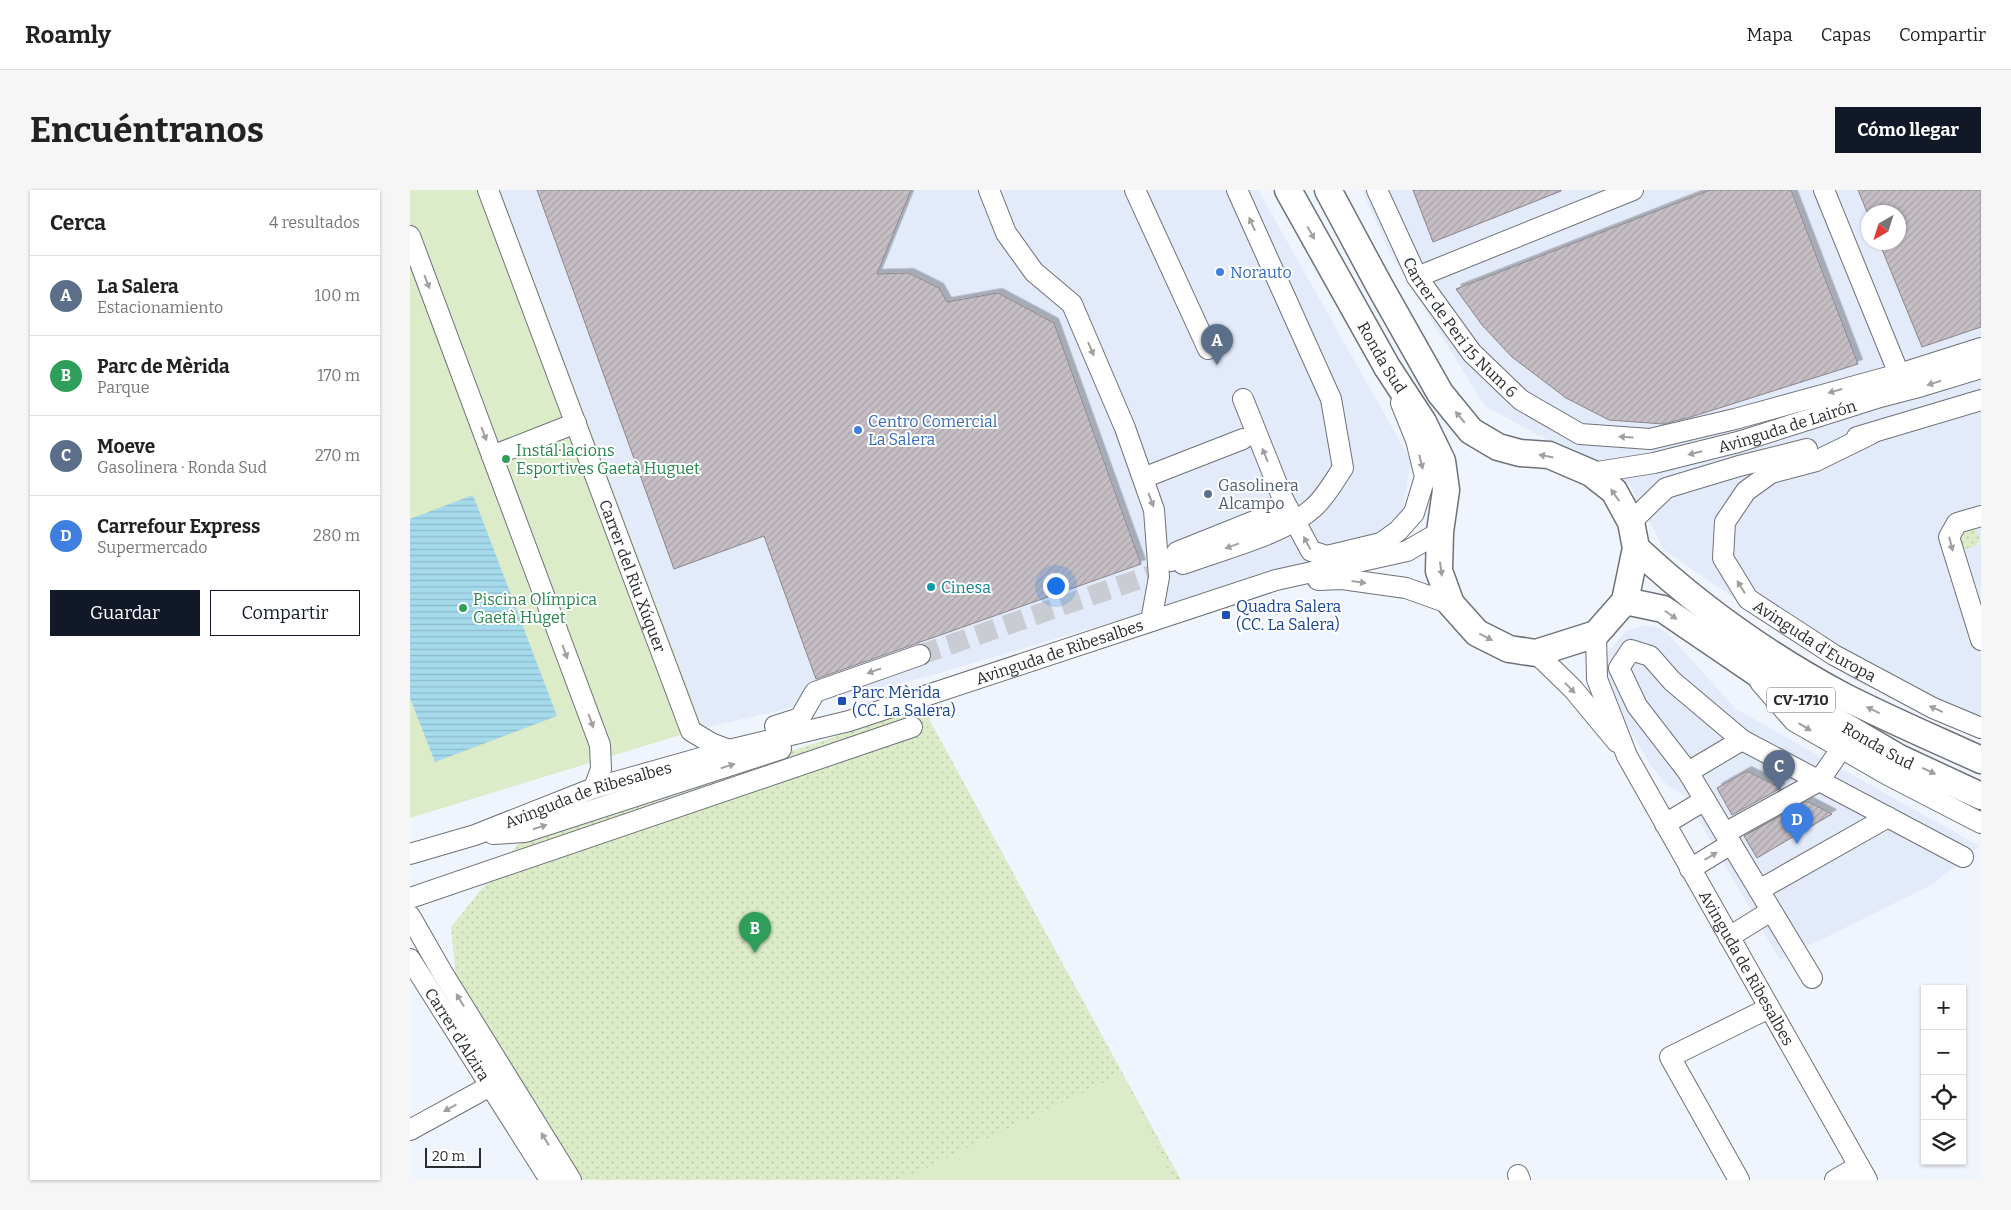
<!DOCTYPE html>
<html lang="es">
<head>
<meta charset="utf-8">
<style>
	body { margin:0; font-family:Bitter,serif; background:#f6f6f6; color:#222 }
	.controls { position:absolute; right:15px; bottom:15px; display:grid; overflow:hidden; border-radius:0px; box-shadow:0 1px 4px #0004 }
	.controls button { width:45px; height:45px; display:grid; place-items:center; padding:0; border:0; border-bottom:1px solid #e0e0e0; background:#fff; color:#222; font:25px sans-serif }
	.compass { position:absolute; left:1451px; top:15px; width:45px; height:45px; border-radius:50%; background:#fff; box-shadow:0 1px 4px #0004; rotate:219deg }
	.scale { position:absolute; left:15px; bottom:12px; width:56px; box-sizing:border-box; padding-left:5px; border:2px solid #2b2c2f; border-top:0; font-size:14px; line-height:18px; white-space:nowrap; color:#2b2c2f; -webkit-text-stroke:4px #fff; paint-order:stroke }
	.you { position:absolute; left:645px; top:395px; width:18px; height:18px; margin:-12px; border:4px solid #fff; border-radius:50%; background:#1a73e8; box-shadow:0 0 0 8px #1a73e833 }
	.badge { display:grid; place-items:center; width:32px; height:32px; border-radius:50%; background:#111827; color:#fff; font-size:16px; font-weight:700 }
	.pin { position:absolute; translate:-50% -41px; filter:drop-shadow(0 1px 2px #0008) }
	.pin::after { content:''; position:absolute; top:26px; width:18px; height:15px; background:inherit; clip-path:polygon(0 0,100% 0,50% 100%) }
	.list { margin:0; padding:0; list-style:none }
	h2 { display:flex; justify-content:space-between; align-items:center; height:65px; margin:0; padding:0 20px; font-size:21px }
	h2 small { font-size:16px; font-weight:400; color:#767676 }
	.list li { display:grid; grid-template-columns:32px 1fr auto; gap:15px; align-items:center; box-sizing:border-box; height:80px; padding:0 20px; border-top:1px solid #e0e0e0 }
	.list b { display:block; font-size:19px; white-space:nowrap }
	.list p { margin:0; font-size:16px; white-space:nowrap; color:#767676 }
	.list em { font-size:16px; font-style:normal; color:#767676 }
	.actions { display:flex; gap:10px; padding:15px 20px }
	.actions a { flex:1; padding:11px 0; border:1px solid #111827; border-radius:0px; text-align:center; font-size:18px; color:#111827 }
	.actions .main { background:#111827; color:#fff }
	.icon { flex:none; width:28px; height:28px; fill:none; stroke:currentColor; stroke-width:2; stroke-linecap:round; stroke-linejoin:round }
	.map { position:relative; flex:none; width:1571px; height:990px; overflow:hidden; border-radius:0px }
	header { display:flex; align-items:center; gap:30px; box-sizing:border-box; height:70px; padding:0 25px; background:#fff; border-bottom:1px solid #e0e0e0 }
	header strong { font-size:24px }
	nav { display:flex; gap:28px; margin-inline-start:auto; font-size:18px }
	.intro { display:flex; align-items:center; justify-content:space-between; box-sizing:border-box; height:120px; padding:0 30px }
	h1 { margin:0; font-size:35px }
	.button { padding:12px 22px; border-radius:0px; background:#111827; color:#fff; font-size:18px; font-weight:700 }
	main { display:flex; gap:30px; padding:0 30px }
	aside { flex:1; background:#fff; border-radius:0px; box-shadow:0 1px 4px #0004 }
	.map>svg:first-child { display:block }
</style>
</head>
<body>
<header>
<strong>Roamly</strong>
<nav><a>Mapa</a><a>Capas</a><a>Compartir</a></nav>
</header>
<div class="intro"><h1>Encuéntranos</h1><a class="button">Cómo llegar</a></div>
<main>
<aside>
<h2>Cerca<small>4 resultados</small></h2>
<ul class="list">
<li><span class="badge" style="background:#5c6f8a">A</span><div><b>La Salera</b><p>Estacionamiento</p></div><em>100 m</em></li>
<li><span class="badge" style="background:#2e9e5b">B</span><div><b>Parc de Mèrida</b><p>Parque</p></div><em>170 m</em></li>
<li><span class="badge" style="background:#5c6f8a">C</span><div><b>Moeve</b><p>Gasolinera · Ronda Sud</p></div><em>270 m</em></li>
<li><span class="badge" style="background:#3f7fe0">D</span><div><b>Carrefour Express</b><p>Supermercado</p></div><em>280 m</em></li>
</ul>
<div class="actions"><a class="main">Guardar</a><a>Compartir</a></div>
</aside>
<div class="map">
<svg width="1571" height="990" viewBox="0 0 1571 990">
	<defs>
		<pattern id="green-dots" width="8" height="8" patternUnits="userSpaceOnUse" patternTransform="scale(1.25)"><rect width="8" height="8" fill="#dcecc9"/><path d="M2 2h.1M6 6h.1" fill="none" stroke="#bdcbad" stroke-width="1.8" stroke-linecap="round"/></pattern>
		<pattern id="water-rules" width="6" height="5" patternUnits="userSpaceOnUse" patternTransform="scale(1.25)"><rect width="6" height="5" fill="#a4daec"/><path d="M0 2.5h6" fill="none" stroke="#8dbbcb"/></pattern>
		<pattern id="building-hatch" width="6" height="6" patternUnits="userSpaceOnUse" patternTransform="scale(1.25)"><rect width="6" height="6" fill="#c5bec4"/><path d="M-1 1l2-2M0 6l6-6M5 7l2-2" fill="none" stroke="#a9a3a9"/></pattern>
		<filter id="shadow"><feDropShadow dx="4.5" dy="-4.5" stdDeviation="0" flood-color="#0004"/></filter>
	</defs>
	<rect width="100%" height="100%" fill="#f0f4fc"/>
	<!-- built -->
	<g fill="#e3eaf9" fill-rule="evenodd">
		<path d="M90,0H848L1001,271L992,323L950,359L512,488L293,538Z"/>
		<path d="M952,0H1571V546L1442,489L1254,360L1221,296L1075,216L979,62ZM1458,22H1488V52H1458Z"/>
		<path d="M1233,436H1243L1256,442L1326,519L1569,656L1523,694L1370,770L1274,605L1258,596L1242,577L1209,521L1199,495L1194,476L1196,464L1216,441Z"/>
	</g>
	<!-- green -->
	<g fill="url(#green-dots)">
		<path d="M1559,337L1566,340L1570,349L1566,356L1550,361L1545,347Z"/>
		<path d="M513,518L771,990H168L46,789L41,737L112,649Z"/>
	</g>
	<!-- pitch -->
	<g fill="#dcecc9">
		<path d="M0,0H90L293,538L0,628Z"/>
		<path d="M712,884L763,990H491Z"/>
	</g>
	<!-- water -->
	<path fill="url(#water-rules)" d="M63,305L147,526L25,572L0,508V329Z"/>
	<!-- building -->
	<g fill="url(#building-hatch)" stroke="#8b858a" filter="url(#shadow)">
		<path d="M127,0H501L467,84L499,83L529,98L537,112L588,103L644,133L731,374L406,489L354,346L264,379Z"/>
		<path d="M1003,0H1151V1L1023,52Z"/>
		<path d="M1300,0H1381L1448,174L1281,227L1253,234L1199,230L1156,208L1102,167L1072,135L1046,99Z"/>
		<path d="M1448,0H1571V137L1512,157L1469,52H1488V22H1457Z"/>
		<path d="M1337,581L1371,598L1322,625L1307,598Z"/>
		<path d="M1397,611L1422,624L1347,668L1334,646Z"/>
	</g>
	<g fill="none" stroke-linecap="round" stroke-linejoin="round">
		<!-- minor-tunnel -->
		<path stroke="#c9ccd3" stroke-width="20" stroke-dasharray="20 10" stroke-linecap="butt" d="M510,465L764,377"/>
		<defs>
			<g id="minor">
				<path id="s1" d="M78,0L281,541L301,553L319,560"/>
				<path d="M579,0L596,43L624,82L662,114L715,238L744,320L749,387L741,431"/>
				<path d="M725,0L798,159"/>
				<path id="s2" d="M967,0L1007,87L1062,163L1111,210L1170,244L1240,249L1325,229L1489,184L1571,158"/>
				<path d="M1414,0L1489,184"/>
				<path d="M0,46L190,555L191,579L184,598"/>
				<path d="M1007,87L1223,0"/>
				<path id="s3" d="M1461,244L1406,271L1361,283L1336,301L1315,332L1313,368L1338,409L1424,465L1523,518L1571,538"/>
				<path d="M1447,247L1571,210"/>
				<path d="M82,266L166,233"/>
				<path id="s4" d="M1181,283L1244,273L1328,252L1470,207L1512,196L1571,178"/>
				<path d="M733,288L833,249"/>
				<path d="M873,309L901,361L917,366L971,353L988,341L1004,323L1015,287L1006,250L991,213"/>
				<path d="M1571,326L1547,333L1539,347L1571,450"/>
				<path d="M1221,332L1256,298L1329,276L1397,259"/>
				<path d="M761,371L767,362L862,324L873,309L833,209"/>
				<path d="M773,374C810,360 875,344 903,318C915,308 924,291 933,278L921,209L827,0"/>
				<path d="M908,390L932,389L996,398L1041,414"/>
				<path id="s5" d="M1186,444L1187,489L1217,566L1457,990"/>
				<path d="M1126,463L1163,499L1207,552"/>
				<path d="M1350,492L1384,531L1478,585L1571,633"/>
				<path d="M365,536L390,528L405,502L510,465"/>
				<path d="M1278,582L1332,550"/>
				<path d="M1255,634L1295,610"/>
				<path d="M1315,643L1409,591L1431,559"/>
				<path d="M83,644L115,642L371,559"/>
				<path id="s6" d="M0,664L65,645L184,598L319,560L439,531L866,390L997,361L1030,342"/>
				<path d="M1280,679L1321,654"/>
				<path d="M1349,700L1478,627"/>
				<path d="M0,708L502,537"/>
				<path d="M0,726L32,782L161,990"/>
				<path d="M1319,747L1361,721"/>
				<path id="s7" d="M0,769L140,990"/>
				<path d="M1402,788L1278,582L1227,516L1209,478L1221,460L1240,466L1262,491L1332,550L1553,667"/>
				<path d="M0,940L91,890"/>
				<path d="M1108,985L1110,990"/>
				<path d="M1329,990L1260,867L1359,818"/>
				<path d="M1425,990L1449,976"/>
			</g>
			<g id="major">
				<path id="s8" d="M878,0L977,177L1013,232L1032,271L1036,300L1030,342L1029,381L1041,414L1067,443L1099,459L1126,463L1186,444L1215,411L1226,358L1221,332L1204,301L1181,283L1139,265L1110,263L1088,257L1061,241L1030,203L969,95L918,0"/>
				<path d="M1226,358C1288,416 1358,466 1433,506C1478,529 1525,549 1571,570"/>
				<path id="s9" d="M1215,411L1253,419L1366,496L1489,568L1571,606"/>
			</g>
		</defs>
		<!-- minor casing -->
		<use href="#minor" stroke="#6d7178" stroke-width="22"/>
		<!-- major casing -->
		<use href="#major" stroke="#6d7178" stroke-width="29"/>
		<!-- minor -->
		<use href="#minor" stroke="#fff" stroke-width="20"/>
		<!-- major -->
		<use href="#major" stroke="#fff" stroke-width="26"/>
	</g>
	<!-- one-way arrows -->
	<defs><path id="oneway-solid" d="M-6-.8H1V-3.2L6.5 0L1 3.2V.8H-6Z" transform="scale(1.25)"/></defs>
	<g fill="#a0a0a1">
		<use href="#oneway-solid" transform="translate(842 34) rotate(-114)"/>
		<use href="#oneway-solid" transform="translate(901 43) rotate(61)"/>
		<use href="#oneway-solid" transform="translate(17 92) rotate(69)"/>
		<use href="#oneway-solid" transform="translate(681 159) rotate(67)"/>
		<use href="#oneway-solid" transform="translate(1524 193) rotate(163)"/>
		<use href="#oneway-solid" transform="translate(1425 201) rotate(164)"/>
		<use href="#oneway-solid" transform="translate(1050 227) rotate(-130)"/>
		<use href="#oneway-solid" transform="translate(74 244) rotate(69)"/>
		<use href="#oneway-solid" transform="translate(1216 247) rotate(-176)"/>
		<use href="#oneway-solid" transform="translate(1285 263) rotate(166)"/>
		<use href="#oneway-solid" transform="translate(855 265) rotate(-112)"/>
		<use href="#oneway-solid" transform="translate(1136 266) rotate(-169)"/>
		<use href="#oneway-solid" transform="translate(1011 272) rotate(76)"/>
		<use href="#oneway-solid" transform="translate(1205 305) rotate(-125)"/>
		<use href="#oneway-solid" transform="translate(741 310) rotate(70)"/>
		<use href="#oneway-solid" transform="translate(897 353) rotate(-118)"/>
		<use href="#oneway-solid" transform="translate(1541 354) rotate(76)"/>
		<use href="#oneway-solid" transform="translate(822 356) rotate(160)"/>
		<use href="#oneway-solid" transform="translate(1031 379) rotate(82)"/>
		<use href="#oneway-solid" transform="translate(949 392) rotate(8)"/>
		<use href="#oneway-solid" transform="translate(1331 397) rotate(-122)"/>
		<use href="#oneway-solid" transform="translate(1261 425) rotate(35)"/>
		<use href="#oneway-solid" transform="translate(1076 447) rotate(27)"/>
		<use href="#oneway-solid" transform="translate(155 462) rotate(70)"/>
		<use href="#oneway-solid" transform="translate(464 481) rotate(161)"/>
		<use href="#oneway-solid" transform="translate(1160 498) rotate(46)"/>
		<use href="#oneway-solid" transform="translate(1526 519) rotate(-156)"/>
		<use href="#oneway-solid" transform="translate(1463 520) rotate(-154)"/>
		<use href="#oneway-solid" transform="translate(181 531) rotate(70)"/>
		<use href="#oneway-solid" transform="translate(1395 537) rotate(31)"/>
		<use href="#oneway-solid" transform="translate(318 576) rotate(-18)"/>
		<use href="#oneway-solid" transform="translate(1519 581) rotate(25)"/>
		<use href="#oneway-solid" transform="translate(130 637) rotate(-18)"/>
		<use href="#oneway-solid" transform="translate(1301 666) rotate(-31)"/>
		<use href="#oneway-solid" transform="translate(50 810) rotate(-122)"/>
		<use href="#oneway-solid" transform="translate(40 918) rotate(151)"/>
		<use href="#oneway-solid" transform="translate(135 949) rotate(-122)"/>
	</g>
	<!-- markers -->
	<g fill="#3f7fe0" stroke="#fff" stroke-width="2">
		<circle cx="810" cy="82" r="5"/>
		<circle cx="448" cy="240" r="5"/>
	</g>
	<g fill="#2e9e5b" stroke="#fff" stroke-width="2">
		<circle cx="96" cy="269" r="5"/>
		<circle cx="53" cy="418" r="5"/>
	</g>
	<circle fill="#5c6f8a" stroke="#fff" stroke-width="2" cx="798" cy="304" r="5"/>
	<circle fill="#0f9aa8" stroke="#fff" stroke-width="2" cx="521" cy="397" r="5"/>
	<g fill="#1a4fb4" stroke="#fff" stroke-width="2">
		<rect x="811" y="420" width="10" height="10" rx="2.5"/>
		<rect x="427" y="506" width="10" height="10" rx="2.5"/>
	</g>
	<g text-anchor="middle" stroke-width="4" stroke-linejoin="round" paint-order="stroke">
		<!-- shield labels -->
		<rect fill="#fff" stroke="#6b6b6d" stroke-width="1" x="1357" y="497.5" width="68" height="25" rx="4"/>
		<g font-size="15" font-weight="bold" fill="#2b2c2f">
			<text x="1391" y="515">CV-1710</text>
		</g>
		<!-- shop labels -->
		<g font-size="16" fill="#366cbe" stroke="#fff" text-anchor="start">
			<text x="820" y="88">Norauto</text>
			<text x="458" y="237">Centro Comercial<tspan x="458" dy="18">La Salera</tspan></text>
		</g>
		<!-- street labels -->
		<g font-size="16" fill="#2b2c2f" stroke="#fff">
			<text dy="6" stroke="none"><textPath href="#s2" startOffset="162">Carrer de Peri 15 Num 6</textPath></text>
			<text dy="6" stroke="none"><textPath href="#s8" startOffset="192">Ronda Sud</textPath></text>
			<text dy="6" stroke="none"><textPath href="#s4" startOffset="202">Avinguda de Lairón</textPath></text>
			<text dy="6" stroke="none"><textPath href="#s1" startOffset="412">Carrer del Riu Xúquer</textPath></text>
			<text dy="6" stroke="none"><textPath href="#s3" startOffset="339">Avinguda d'Europa</textPath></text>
			<text dy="6" stroke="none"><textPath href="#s6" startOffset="681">Avinguda de Ribesalbes</textPath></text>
			<text dy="6" stroke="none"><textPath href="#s9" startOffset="294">Ronda Sud</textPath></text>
			<text dy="6" stroke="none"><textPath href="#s6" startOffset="188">Avinguda de Ribesalbes</textPath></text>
			<text dy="6" stroke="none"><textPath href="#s5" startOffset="371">Avinguda de Ribesalbes</textPath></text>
			<text dy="6" stroke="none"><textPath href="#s7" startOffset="89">Carrer d'Alzira</textPath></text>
		</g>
		<!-- leisure labels -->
		<g font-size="16" fill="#27864d" stroke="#fff" text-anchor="start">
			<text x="106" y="266">Instal·lacions<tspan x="106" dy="18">Esportives Gaetà Huguet</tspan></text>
			<text x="63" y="415">Piscina Olímpica<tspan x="63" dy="18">Gaetà Huget</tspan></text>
		</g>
		<!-- service labels -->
		<g font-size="16" fill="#4e5e75" stroke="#fff" text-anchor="start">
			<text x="808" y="301">Gasolinera<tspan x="808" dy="18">Alcampo</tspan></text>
		</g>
		<!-- culture labels -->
		<g font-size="16" fill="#0d838f" stroke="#fff" text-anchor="start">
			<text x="531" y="403">Cinesa</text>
		</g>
		<!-- transit labels -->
		<g font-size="16" fill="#164399" stroke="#fff" text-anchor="start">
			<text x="826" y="422">Quadra Salera<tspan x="826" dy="18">(CC. La Salera)</tspan></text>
			<text x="442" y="508">Parc Mèrida<tspan x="442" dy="18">(CC. La Salera)</tspan></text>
		</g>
	</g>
</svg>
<div class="controls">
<button>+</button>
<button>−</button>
<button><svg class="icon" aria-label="locate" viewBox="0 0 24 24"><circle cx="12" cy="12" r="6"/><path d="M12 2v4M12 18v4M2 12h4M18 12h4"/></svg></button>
<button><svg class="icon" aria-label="layers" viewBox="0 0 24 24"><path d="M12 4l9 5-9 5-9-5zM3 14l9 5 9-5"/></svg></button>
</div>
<svg class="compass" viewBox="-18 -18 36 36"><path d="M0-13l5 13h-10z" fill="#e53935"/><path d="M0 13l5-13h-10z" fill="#767676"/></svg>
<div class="scale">20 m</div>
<div class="you"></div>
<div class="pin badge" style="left:807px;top:175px;background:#5c6f8a">A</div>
<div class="pin badge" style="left:345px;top:763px;background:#2e9e5b">B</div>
<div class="pin badge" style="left:1369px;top:601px;background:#5c6f8a">C</div>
<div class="pin badge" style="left:1387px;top:654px;background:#3f7fe0">D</div>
</div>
</main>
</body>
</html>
